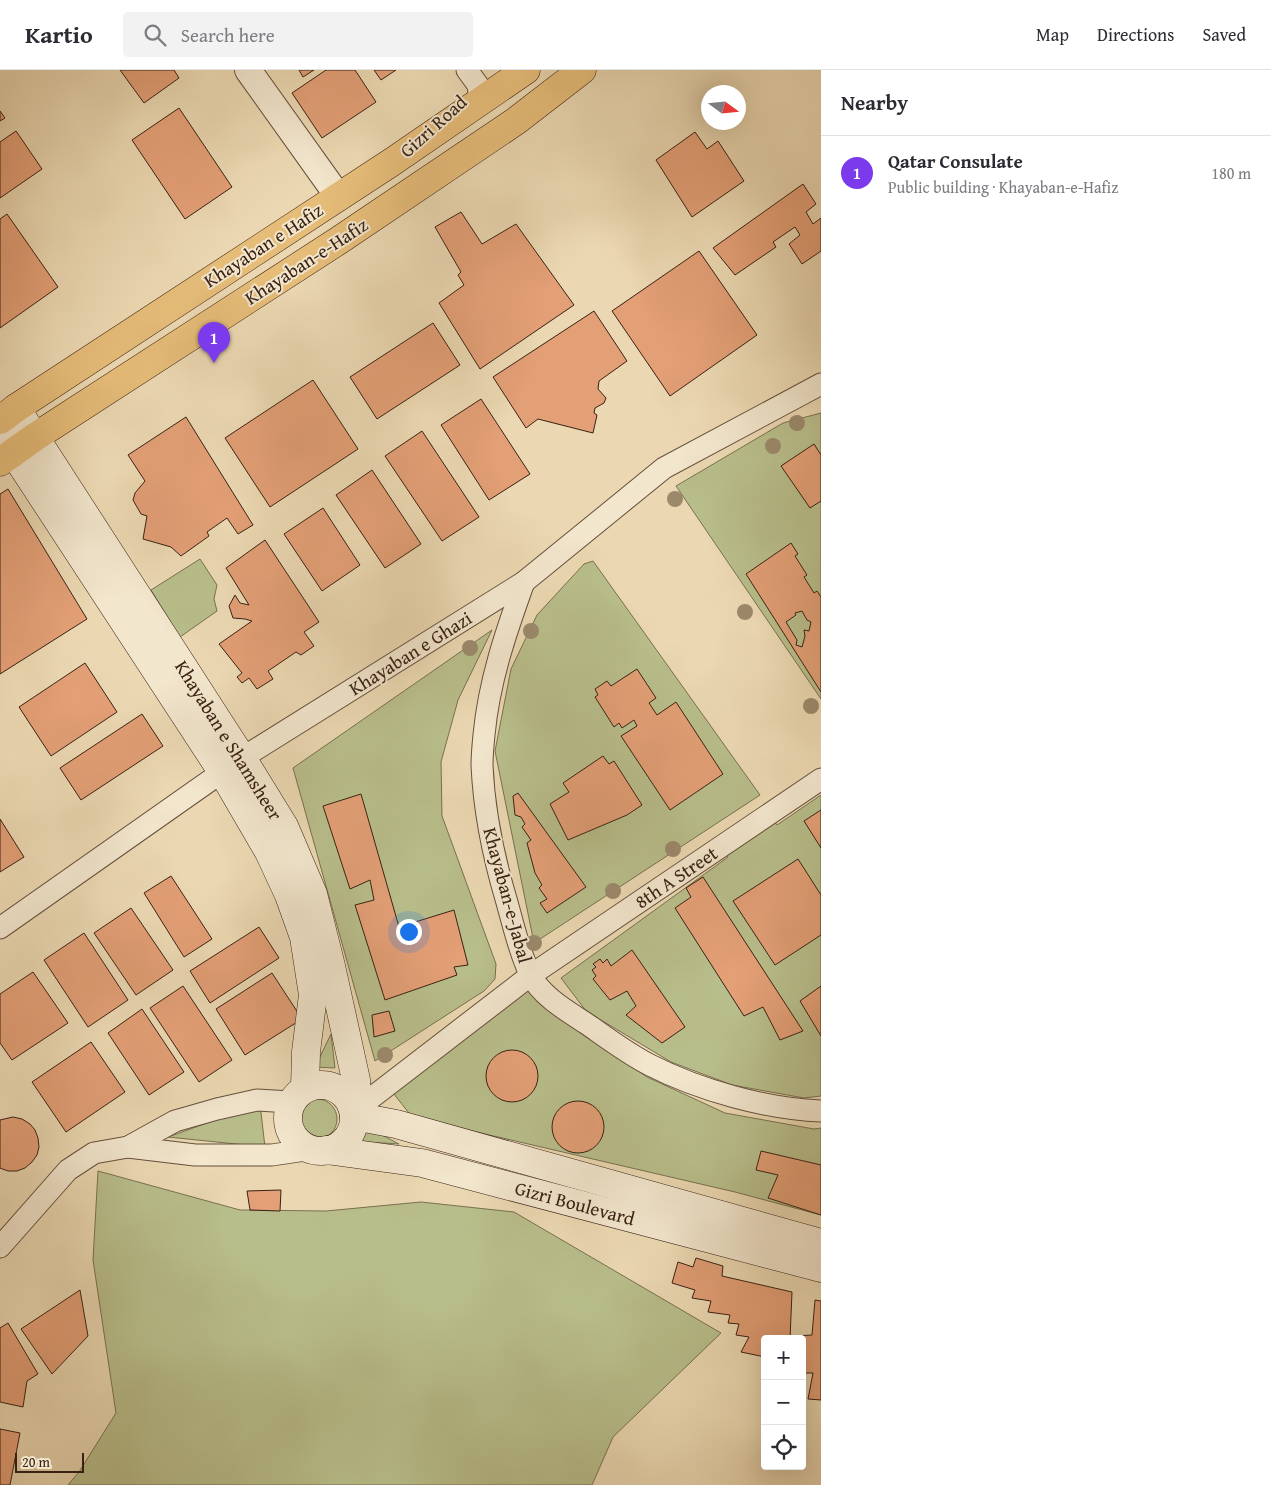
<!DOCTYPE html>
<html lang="en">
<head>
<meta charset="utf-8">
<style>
	body { margin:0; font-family:"Gentium Book Plus",serif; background:#f2f2f3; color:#2b2b33 }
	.controls { position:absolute; right:15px; bottom:15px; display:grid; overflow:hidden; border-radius:5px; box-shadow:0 5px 20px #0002 }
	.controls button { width:45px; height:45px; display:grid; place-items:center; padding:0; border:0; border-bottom:1px solid #e1e1e2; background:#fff; color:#2b2b33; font:25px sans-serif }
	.compass { position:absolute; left:701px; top:15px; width:45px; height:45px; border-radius:50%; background:#fff; box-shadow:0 5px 20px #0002; rotate:105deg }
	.scale { position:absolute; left:15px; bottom:12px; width:69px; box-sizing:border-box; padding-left:5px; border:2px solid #392114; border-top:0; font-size:14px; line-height:18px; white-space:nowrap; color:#392114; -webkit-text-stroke:4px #f2e6cd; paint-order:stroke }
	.you { position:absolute; left:408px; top:861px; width:18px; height:18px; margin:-12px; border:4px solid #fff; border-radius:50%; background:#1a73e8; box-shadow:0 0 0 8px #1a73e833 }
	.badge { display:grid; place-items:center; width:32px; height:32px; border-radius:50%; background:#7c3aed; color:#fff; font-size:16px; font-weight:700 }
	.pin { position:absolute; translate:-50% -41px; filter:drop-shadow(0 1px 2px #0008) }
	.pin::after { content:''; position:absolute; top:26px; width:18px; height:15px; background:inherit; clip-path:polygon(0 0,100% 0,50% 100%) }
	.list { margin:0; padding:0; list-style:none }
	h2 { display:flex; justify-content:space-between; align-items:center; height:65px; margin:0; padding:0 20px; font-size:21px }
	h2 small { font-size:16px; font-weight:400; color:#7c7c81 }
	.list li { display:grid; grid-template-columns:32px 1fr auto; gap:15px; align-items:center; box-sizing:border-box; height:75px; padding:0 20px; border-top:1px solid #e1e1e2 }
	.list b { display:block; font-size:19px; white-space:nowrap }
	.list p { margin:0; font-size:16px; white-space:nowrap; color:#7c7c81 }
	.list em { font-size:16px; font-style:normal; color:#7c7c81 }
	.icon { flex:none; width:28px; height:28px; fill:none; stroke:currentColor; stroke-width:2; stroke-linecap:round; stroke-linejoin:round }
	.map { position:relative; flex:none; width:821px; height:1415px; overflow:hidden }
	header { display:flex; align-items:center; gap:30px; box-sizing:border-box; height:70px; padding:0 25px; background:#fff; border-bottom:1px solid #e1e1e2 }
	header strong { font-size:24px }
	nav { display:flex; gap:28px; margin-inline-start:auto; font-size:18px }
	.search { width:350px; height:45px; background:#f2f2f3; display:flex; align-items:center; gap:12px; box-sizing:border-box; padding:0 18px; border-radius:5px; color:#7c7c81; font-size:19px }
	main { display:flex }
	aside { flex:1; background:#fff }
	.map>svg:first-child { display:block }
</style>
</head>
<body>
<header>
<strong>Kartio</strong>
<div class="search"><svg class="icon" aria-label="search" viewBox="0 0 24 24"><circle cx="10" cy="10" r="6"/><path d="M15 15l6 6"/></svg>Search here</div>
<nav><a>Map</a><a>Directions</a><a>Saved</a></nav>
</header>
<main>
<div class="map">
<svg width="821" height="1415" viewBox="0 0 821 1415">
	<rect width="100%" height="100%" fill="#ebd8b2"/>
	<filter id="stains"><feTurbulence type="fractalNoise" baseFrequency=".004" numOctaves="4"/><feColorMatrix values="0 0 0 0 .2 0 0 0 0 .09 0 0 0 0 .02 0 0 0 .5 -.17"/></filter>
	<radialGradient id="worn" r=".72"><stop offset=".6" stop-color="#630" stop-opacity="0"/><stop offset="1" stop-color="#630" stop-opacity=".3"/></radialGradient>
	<!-- green -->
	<g fill="#b8be8b" stroke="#787050">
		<path d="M821,343V629L676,416L783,353Z"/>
		<path d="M200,489L217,515L214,529L217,541L180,567L151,520Z"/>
		<path d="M593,491L760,725L534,873L495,681L511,599L537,545L584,494Z"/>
		<path d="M492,560L458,630L441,692L442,746L496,894L495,909L484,921L375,991L293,698Z"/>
		<path d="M821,725V1026L804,1028L732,1015L671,992L586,941L561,908L728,787L724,779L772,748L777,755Z"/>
		<path d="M528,919L554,945L647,1007L725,1043L814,1059L821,1058V1145L735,1122L412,1047L390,1019Z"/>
		<path d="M331,964L335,998L315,997Z"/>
		<circle cx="317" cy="1049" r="20"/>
		<path d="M260,1034L265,1077L168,1067Z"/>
		<path d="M358,1052L399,1074L352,1071Z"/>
		<path d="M98,1101L240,1140L326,1141L421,1132L514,1142L721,1263L613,1367L592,1415H68L79,1402L116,1343L93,1190Z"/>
	</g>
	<!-- building -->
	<g fill="#e39f76" stroke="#392114" fill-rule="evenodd">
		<path d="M120,0H174L179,8L144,33Z"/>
		<path d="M299,0H314L303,7Z"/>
		<path d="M326,0H355L376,32L322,68L292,23Z"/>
		<path d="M374,0H396L381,10Z"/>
		<path d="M179,38L232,117L185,149L132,70Z"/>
		<path d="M0,41L5,48L0,51Z"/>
		<path d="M16,61L42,99L0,128V72Z"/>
		<path d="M695,62L707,79L718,71L744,111L692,147L656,90Z"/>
		<path d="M803,114L816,134L806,142L813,154L821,148V181L802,194L789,174L800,165L795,157L773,172L776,177L735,205L713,178Z"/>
		<path d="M461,142L482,174L516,154L574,235L480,299L439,233L464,215L458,205L461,202L435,157Z"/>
		<path d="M7,144L58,217L0,258V149Z"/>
		<path d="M699,181L757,265L670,326L612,241Z"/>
		<path d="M594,241L627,291L599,311L598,319L606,328L604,333L595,338L594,343L597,345L593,363L538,349L526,358L493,307Z"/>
		<path d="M433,253L460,295L377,349L350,307Z"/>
		<path d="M313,310L358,379L270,437L225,368Z"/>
		<path d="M481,329L530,404L489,430L441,355Z"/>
		<path d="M186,347L253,455L238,464L227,448L207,462L209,466L181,486L171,477L143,469L147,446L141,444L133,430L135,423L145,411L128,385Z"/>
		<path d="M422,361L479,447L442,471L385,386Z"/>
		<path d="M814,374L821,385V431L810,438L781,396Z"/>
		<path d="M372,400L421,474L385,498L336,425Z"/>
		<path d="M8,419L87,549L0,604V424Z"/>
		<path d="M323,438L360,495L322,521L284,464Z"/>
		<path d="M265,470L319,552L304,562L314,576L301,585L296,582L268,601L273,609L257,619L249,608L242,613L237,607L242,603L219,574L252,551L245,549L233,548L229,536L235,525L240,533L249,535L226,498Z"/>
		<path d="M791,473L798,484L795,486L807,505L804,507L814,523L817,521L821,527V622L746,504ZM802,541L807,550L811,552L809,561L804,560L805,566L802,577L796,575L797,570L786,552L796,545L795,543Z"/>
		<path d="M85,593L117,642L51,686L19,637Z"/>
		<path d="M637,599L656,628L649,633L657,645L676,632L723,704L670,740L621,666L637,656L634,650L622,658L619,653L614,657L595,627L598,625L595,619L607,611L611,616Z"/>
		<path d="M142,644L163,676L81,730L60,698Z"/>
		<path d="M603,686L609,694L614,691L642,735L627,745L568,770L550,734L569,722L563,713Z"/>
		<path d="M518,723L586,817L547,843L540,833L547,829L539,818L542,815L535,803L527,773L531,770L522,757L525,754L521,747L515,745L513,726Z"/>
		<path d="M361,724L399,857L454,840L468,895L454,897L457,905L385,930L355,835L374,830L370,810L350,819L323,736Z"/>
		<path d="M821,740V778L804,751Z"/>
		<path d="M0,749L24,787L0,802Z"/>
		<path d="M798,789L821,825V865L775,895L733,831Z"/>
		<path d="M171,806L212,869L184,887L144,823Z"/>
		<path d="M703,807L803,961L780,970L763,937L744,946L675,838L691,827L686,818Z"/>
		<path d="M131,838L173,900L136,925L94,863Z"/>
		<path d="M259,857L279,888L210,933L190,901Z"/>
		<path d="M84,863L128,930L88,957L44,890Z"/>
		<path d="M632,880L685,957L662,973L626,945L636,936L627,921L610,930L593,909L596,906L592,900L596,897L593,894L600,889L603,893L607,889L611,896Z"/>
		<path d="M33,902L68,953L12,990L0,973V924Z"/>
		<path d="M272,903L302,949L245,985L216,939Z"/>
		<path d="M183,916L232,990L199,1012L150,938Z"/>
		<path d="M821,916V966L800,931Z"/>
		<path d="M142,939L184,1002L149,1025L108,963Z"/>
		<path d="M389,941L395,961L374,967L372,945Z"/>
		<path d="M91,972L125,1022L66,1062L32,1012Z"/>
		<circle cx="512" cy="1006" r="26"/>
		<circle cx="578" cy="1057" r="26"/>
		<path d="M13,1047L22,1049L30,1054L35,1060L38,1068L39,1077L37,1085L32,1092L25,1098L17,1101H8L0,1098V1050Z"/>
		<path d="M761,1081L821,1095V1145L768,1128L778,1105L756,1100Z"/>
		<path d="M281,1120L280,1141L250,1140L247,1121Z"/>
		<path d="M696,1188L723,1196L722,1206L792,1222L790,1269H765V1287L741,1282L749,1267L736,1265L739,1254L728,1253L730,1245L708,1242L711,1231L692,1228L695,1220L672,1213L678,1192L693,1197Z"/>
		<path d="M80,1220L88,1266L52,1304L21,1259Z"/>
		<path d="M815,1230L821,1231V1330L808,1329L813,1303H802V1269H794V1266L812,1265Z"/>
		<path d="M8,1253L38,1304L27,1311L23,1337L0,1332V1258Z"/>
		<path d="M0,1359L20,1363L10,1415H0Z"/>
	</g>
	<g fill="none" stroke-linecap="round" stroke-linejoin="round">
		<defs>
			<g id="minor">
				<path d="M467,0L478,15L480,31"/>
				<path d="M524,512C506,562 489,611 484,665C483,675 482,685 482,695C484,741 493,785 506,829C513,853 519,882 530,904C541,926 567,941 587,954C607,968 628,984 650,995C699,1020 766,1039 821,1041"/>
				<path d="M0,858L242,688L524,512L664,398L821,314"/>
				<path d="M353,1042L531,905L821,709"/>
				<path d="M128,1077L175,1051L217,1039L257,1030L291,1032"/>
				<path d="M0,1177L68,1100L94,1083L128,1077L195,1085H272L312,1079"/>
			</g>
			<path id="tertiary" d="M248,0L338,126"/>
			<g id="secondary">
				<path d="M16,338L242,688L284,756L313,824L331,896L356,1010L357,1024L352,1037"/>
				<path d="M0,362L223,703L269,782L289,825L304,867L313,925L306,982L305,1018"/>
				<circle cx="321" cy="1048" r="33"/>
				<path d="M354,1046L396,1054L821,1173"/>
				<path d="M326,1080L422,1093L821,1198"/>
			</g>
			<g id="primary">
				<path d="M0,350L16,338L392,92L526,0"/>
				<path d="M0,392L35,367L338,171L516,51L582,0"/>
			</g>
		</defs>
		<!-- minor casing -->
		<use href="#minor" stroke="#664f3c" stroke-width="23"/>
		<!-- tertiary casing -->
		<use href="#tertiary" stroke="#664f3c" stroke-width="28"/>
		<!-- secondary casing -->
		<use href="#secondary" stroke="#392114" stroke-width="29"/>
		<!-- primary casing -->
		<use href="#primary" stroke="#392114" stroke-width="29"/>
		<!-- minor -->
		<use href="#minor" stroke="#f2e6cd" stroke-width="21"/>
		<!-- tertiary -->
		<use href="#tertiary" stroke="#f2e6cd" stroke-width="26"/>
		<!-- secondary -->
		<use href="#secondary" stroke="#f2e6cd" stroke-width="28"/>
		<!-- primary -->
		<use href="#primary" stroke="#e6bc79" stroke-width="28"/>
	</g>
	<!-- trees -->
	<g fill="#9b896c">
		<circle cx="797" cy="353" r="8"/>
		<circle cx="773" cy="376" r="8"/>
		<circle cx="675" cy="429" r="8"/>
		<circle cx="745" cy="542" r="8"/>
		<circle cx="531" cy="561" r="8"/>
		<circle cx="470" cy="578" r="8"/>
		<circle cx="811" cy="636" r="8"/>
		<circle cx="673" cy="779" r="8"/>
		<circle cx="613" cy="821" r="8"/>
		<circle cx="534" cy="873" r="8"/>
		<circle cx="385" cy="985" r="8"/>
	</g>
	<g text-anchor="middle" stroke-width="4" stroke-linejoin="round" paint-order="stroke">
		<!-- street labels -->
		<g font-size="19" fill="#392114" stroke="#f2e6cd">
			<text transform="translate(433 56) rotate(-42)" y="7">Gizri Road</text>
			<text transform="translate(263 175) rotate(-33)" y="7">Khayaban e Hafiz</text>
			<text transform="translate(306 191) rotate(-33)" y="7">Khayaban-e-Hafiz</text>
			<text transform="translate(410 583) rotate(-32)" y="7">Khayaban e Ghazi</text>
			<text transform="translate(229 670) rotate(58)" y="7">Khayaban e Shamsheer</text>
			<text transform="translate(676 807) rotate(-34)" y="7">8th A Street</text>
			<text transform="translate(508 825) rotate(75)" y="7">Khayaban-e-Jabal</text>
			<text transform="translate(575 1133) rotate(15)" y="7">Gizri Boulevard</text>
		</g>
	</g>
	<rect width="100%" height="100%" filter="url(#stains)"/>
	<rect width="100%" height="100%" fill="url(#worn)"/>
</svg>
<div class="controls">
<button>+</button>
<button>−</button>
<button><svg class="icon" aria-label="locate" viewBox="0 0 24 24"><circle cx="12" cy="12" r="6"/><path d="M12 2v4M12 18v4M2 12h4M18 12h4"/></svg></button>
</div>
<svg class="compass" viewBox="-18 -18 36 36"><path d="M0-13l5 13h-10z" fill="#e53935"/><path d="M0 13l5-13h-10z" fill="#7c7c81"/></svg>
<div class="scale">20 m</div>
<div class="you"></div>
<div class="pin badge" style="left:214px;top:293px">1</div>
</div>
<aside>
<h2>Nearby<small></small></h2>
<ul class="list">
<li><span class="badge">1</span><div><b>Qatar Consulate</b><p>Public building · Khayaban-e-Hafiz</p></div><em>180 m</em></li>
</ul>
</aside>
</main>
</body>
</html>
